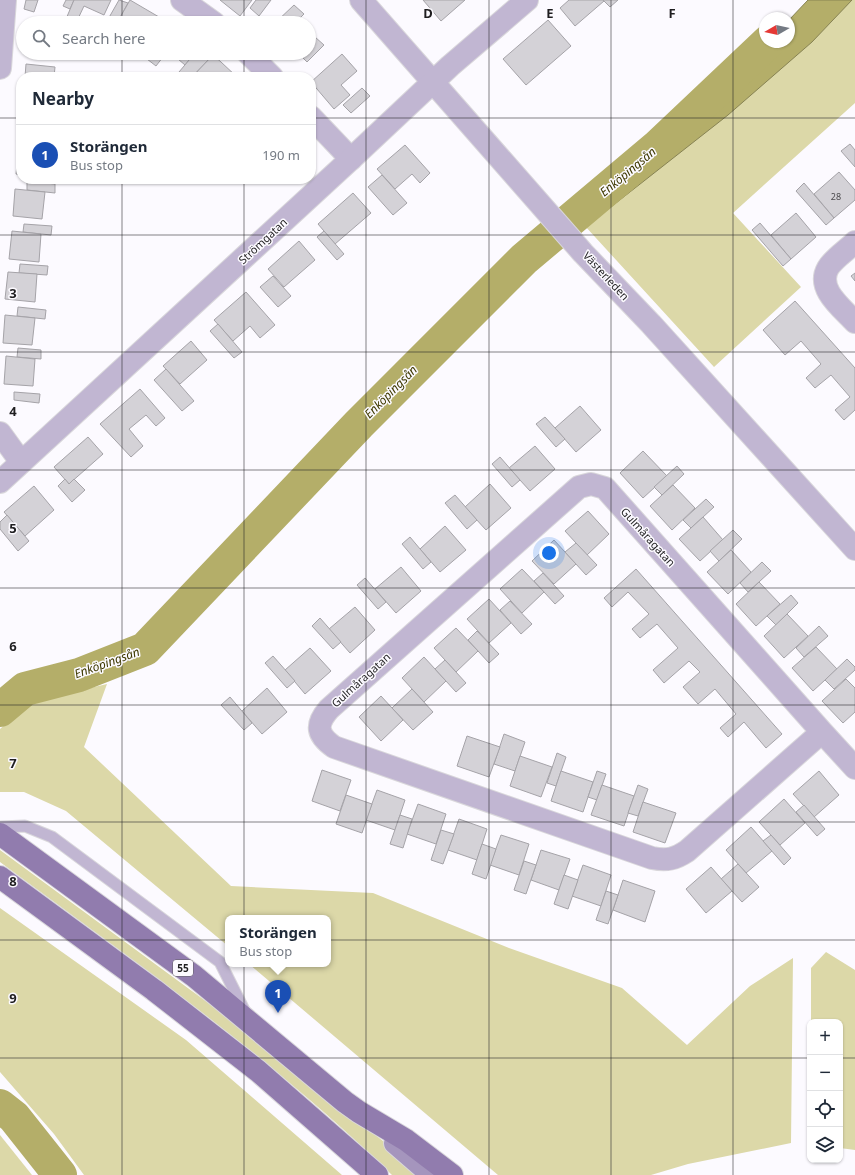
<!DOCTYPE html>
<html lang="en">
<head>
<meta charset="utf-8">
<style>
	body { margin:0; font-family:"Noto Sans",sans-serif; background:#f2f2f3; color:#1f2937 }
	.controls { position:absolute; right:12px; bottom:12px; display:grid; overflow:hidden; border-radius:8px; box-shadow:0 1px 3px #0004 }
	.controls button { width:36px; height:36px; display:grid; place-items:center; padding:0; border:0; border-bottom:1px solid #e0e1e3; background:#fff; color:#1f2937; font:20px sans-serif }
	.compass { position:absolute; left:759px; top:12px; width:36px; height:36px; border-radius:50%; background:#fff; box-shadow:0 1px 3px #0004; rotate:261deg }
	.you { position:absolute; left:549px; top:553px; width:14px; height:14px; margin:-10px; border:3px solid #fff; border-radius:50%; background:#1a73e8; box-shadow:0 0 0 6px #1a73e833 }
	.badge { display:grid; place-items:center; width:26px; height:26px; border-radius:50%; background:#645f2b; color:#fff; font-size:13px; font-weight:700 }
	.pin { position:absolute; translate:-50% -33px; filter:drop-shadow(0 1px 2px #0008) }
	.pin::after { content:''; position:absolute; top:21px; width:14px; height:12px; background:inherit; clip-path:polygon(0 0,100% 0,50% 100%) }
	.popup { position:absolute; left:225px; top:915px; width:106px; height:52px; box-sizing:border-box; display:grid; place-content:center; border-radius:8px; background:#fff; filter:drop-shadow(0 1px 3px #0005); font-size:13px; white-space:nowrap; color:#747a83 }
	.popup b { font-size:15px; color:#1f2937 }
	.popup::after { content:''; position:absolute; left:50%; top:100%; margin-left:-8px; border:8px solid transparent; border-top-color:#fff }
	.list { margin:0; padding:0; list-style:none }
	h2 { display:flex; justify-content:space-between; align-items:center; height:52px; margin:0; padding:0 16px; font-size:17px }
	h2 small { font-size:13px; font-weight:400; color:#747a83 }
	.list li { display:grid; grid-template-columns:26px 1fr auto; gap:12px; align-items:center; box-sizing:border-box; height:60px; padding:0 16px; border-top:1px solid #e0e1e3 }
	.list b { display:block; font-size:15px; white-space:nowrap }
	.list p { margin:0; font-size:13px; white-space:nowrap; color:#747a83 }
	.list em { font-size:13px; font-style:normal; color:#747a83 }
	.icon { flex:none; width:22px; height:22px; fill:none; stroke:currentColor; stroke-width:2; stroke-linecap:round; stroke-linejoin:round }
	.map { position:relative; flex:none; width:855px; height:1175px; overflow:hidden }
	.search { position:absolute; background:#fff; box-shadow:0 1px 3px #0004; left:16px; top:16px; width:300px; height:44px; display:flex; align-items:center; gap:10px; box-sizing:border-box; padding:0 14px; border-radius:22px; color:#747a83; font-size:15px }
	.panel { position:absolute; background:#fff; box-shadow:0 1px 3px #0004; left:16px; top:72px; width:300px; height:112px; border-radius:16px }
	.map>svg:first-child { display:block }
</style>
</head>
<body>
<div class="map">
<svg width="855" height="1175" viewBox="0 0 855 1175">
	<rect width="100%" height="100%" fill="#fcfaff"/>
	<!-- green -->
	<g fill="#dcd8a8">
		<path d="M844,0H855V103L733,213L801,287L714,367L585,226L755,83Z"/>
		<path d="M107,684L84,747L231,886L373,893L509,948L622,988L687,1045L750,986L793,958L791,1143L688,1164L651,1175H498L249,964H328V918H228V946L66,811L24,792H0V729L30,702Z"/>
		<path d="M0,850L211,1005L426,1175H392C272,1058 135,962 0,862Z"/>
		<path d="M0,908L186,1040L342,1175H84L54,1134L0,1072Z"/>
		<path d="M826,952L855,970V1150L840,1148V1022H811V968Z"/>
		<path d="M0,1135L32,1175H0Z"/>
	</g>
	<!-- water -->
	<path fill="#b4ae69" stroke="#878353" d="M808,0H852L812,42L728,115L593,221L579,207L711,104L768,42H789V20Z"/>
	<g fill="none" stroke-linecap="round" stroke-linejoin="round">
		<!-- river -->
		<g stroke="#b4ae69" stroke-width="34">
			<path d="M0,710L25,689L79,675L145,649L359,424L524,259L657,147L768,42"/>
			<path d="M0,1106L14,1117L60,1175"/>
		</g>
	</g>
	<!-- building -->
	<g fill="#d4d2d7" stroke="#a5a3a8">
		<path d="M26,0H38L34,12L24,9Z"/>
		<path d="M66,0H74L70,9L63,6Z"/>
		<path d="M74,0H111L104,15L84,6L76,23H74L66,19Z"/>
		<path d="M119,0L128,3L117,23H111L107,21Z"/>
		<path d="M130,0L159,17L155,23H117Z"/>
		<path d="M220,0H252L240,16Z"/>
		<path d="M256,0H271L259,16L250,8Z"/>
		<path d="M423,0H465L441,21Z"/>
		<path d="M569,0H603L604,1L575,26L560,8Z"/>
		<path d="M603,0H618L610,7Z"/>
		<path d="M294,5L304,14L295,23H275Z"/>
		<path d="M548,20L571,46L526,85L503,59Z"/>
		<path d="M315,37L324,45L307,62L299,54L309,53V44Z"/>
		<path d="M152,53H166L156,66L147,59Z"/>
		<path d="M171,53H195L185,65Z"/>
		<path d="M195,53H205L210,58L192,77H184L179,72Z"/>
		<path d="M281,53H295L288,60Z"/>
		<path d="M342,54L357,71L341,85L350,95L334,109L311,82Z"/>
		<path d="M213,55L221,62L237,77H192Z"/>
		<path d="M26,64L55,67L54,77H25Z"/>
		<path d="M362,88L370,96L351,113L343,105Z"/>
		<path d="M850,144L855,150V167L841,151Z"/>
		<path d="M405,145L430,173L420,183L412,174L395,189L377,169Z"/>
		<path d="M19,147H21V175L16,174Z"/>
		<path d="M839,172L855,190V200L834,218L814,194Z"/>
		<path d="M382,175L407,203L393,215L368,187Z"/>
		<path d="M27,181L55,184V193L27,190Z"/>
		<path d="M804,183L834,218L826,225L796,191Z"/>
		<path d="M15,189L45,192L42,219L13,216Z"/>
		<path d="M353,193L371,213L335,244L318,224Z"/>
		<path d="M796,213L816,237L791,259L771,235Z"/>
		<path d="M760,223L791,259L783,266L752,230Z"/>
		<path d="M24,224L52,226L51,235L23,232Z"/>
		<path d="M12,231L41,234L39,262L9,259Z"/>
		<path d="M324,231L344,254L337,260L317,237Z"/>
		<path d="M299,241L315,260L284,287L268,269Z"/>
		<path d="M20,264L48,266L47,275L19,273Z"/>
		<path d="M8,272L37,274L35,302L5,299Z"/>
		<path d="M855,273V281L851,276Z"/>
		<path d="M273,276L291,296L278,307L260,287Z"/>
		<path d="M246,292L275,325L260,338L250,326L233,341L214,320Z"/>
		<path d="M795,301L855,368V410L844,420L835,410L850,397L831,375L815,388L806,378L821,364L801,341L785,355L763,330Z"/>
		<path d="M18,307L46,310L45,319L17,316Z"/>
		<path d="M5,315L35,318L32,345L3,343Z"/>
		<path d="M218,324L242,352L234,358L210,331Z"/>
		<path d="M191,341L207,360L180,384L163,366Z"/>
		<path d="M18,348L41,350V359L17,357Z"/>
		<path d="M6,356L35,359L33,386L4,384Z"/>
		<path d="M166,369L194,401L182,411L154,380Z"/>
		<path d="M140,389L165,418L156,426L146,415L129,429L143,446L131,457L100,424Z"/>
		<path d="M14,392L40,394L39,403L14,400Z"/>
		<path d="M580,406L601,430L576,452L555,428Z"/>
		<path d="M545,417L565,439L556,447L536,424Z"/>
		<path d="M88,437L103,454L69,484L54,467Z"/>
		<path d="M535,446L555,469L530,491L509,468Z"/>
		<path d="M643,451L667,476L643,498L620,473Z"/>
		<path d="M500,457L520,480L512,487L492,464Z"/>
		<path d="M677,466L684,474L662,495L654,487Z"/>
		<path d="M65,479L69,484L74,479L85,490L72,502L58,486Z"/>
		<path d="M490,484L511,508L486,530L465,507Z"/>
		<path d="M673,485L695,508L672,530L650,506Z"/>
		<path d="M34,486L54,510L25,536L4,512Z"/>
		<path d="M455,495L477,520L467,529L445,503Z"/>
		<path d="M706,499L714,507L691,528L683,520Z"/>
		<path d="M588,511L609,534L587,555L565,531Z"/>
		<path d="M7,515L29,541L18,551L0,529V522Z"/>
		<path d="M703,517L723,540L700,561L679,539Z"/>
		<path d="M445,526L466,550L440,572L420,549Z"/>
		<path d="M733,530L742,539L719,561L710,551Z"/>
		<path d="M410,537L431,562L423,569L402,544Z"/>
		<path d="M554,540L576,564L554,584L532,561Z"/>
		<path d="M576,543L597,565L586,575L565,552Z"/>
		<path d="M731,550L751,572L728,594L707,572Z"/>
		<path d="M762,562L771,571L748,592L740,583Z"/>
		<path d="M401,567L421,591L396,613L375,589Z"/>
		<path d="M522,569L544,592L522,613L500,589Z"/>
		<path d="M636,569L782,734L766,748L744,722L728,737L720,728L736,714L715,689L698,704L683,687L700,672L689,661L664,683L653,670L678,648L657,624L640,638L632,629L649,614L628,592L612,607L604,598Z"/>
		<path d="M543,573L564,596L555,604L534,581Z"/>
		<path d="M365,578L386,602L378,609L357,585Z"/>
		<path d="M759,582L780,604L756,626L736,604Z"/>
		<path d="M791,595L798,603L776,625L767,616Z"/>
		<path d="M489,599L511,623L489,643L467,619Z"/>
		<path d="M510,601L532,624L521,634L500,610Z"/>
		<path d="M355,607L375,630L350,653L329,629Z"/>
		<path d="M787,614L808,636L784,658L764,636Z"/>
		<path d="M320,618L341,642L333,649L312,626Z"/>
		<path d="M819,626L828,636L804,657L796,648Z"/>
		<path d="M456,628L478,651L456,672L434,648Z"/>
		<path d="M477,631L499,654L489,663L468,640Z"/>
		<path d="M816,647L837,669L813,691L792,668Z"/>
		<path d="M310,648L331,671L305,694L285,670Z"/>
		<path d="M273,656L295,681L287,688L265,663Z"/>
		<path d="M424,657L446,681L424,702L402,678Z"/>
		<path d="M847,659L855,667V670L834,689L825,680Z"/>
		<path d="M445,660L466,683L456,692L435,669Z"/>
		<path d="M846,679L855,688V712L843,723L822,701Z"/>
		<path d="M267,688L287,712L262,734L242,711Z"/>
		<path d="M412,689L433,712L413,730L392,708Z"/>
		<path d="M381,696L403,720L381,741L359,717Z"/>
		<path d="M230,697L252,723L244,730L221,705Z"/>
		<path d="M504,734L525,742L515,771L494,764Z"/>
		<path d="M467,736L500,747L489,777L457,766Z"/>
		<path d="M557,753L566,757L556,786L547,783Z"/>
		<path d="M520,756L552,767L541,797L510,786Z"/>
		<path d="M322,770L351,780L340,811L312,801Z"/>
		<path d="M561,771L593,782L583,812L551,801Z"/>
		<path d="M597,771L606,774L597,800L588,797Z"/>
		<path d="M819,771L839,795L814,817L793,794Z"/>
		<path d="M602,785L634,796L624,826L591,815Z"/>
		<path d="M638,785L648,789L638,816L628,813Z"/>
		<path d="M377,790L405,800L395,830L366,820Z"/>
		<path d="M346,795L372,804L362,833L336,824Z"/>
		<path d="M784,799L805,823L780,845L759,822Z"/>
		<path d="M643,802L676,813L665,843L633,832Z"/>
		<path d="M418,804L446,814L436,844L407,834Z"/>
		<path d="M804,805L825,829L817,836L796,812Z"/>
		<path d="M400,815L412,819L403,848L390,844Z"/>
		<path d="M459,819L487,829L477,860L448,850Z"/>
		<path d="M751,827L772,851L746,873L726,850Z"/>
		<path d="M441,830L454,834L443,864L431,860Z"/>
		<path d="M501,835L529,844L519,875L490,865Z"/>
		<path d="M771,835L791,858L784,865L763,841Z"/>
		<path d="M482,844L496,849L486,879L472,874Z"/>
		<path d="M541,850L570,859L559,890L531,880Z"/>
		<path d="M524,861L536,865L526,894L514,890Z"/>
		<path d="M738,864L759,887L742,902L721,879Z"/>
		<path d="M583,865L611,875L601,906L572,896Z"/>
		<path d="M711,867L732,891L706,913L686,889Z"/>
		<path d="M564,875L578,880L568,909L554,904Z"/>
		<path d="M623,880L655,891L645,922L613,910Z"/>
		<path d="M606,891L618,895L608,924L596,920Z"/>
	</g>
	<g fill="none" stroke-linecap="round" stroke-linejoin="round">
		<defs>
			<path id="service" d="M0,827L25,826L52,837L220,962L245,1012"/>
			<g id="minor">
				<path d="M182,0L214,23"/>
				<path d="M361,0L583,253L651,324L855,549"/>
				<path d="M248,53L272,77"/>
				<path d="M0,68L5,0"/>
				<path d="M311,117L351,159"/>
				<path d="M855,242C847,250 833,259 828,268C816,289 842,308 855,322"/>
				<path d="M0,433L21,462"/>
				<path d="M0,482L351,159L450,66L527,0"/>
				<path d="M822,732L687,851C675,859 667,861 652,858L334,747C317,735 315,725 329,709L579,487L591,484L605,488L822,732L855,768"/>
			</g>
			<path id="secondary" d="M395,1143L432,1175"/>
			<g id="primary">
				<path d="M0,834L194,976L345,1102L359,1112L406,1140L452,1175"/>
				<path d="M0,877L154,990L258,1071L377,1175"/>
			</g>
		</defs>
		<!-- service casing -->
		<use href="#service" stroke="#d9d7db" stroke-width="13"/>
		<!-- minor casing -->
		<use href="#minor" stroke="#d9d7db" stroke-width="24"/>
		<!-- secondary casing -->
		<use href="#secondary" stroke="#d9d7db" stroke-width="24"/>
		<!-- primary casing -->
		<use href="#primary" stroke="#d9d7db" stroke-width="24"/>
		<!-- service -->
		<use href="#service" stroke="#c1b6d2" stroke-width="11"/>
		<!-- minor -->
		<use href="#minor" stroke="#c1b6d2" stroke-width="22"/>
		<!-- secondary -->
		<use href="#secondary" stroke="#a595bd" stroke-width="22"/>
		<!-- primary -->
		<use href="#primary" stroke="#917cae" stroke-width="22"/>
	</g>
	<!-- grid -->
	<path fill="none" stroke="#1f1e20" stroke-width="1" stroke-opacity="0.55" d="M122,0V23M244,0V23M366,0V1175M489,0V1175M611,0V1175M733,0V1175M122,53V77M244,53V77M0,118H21M311,118H855M122,179V1175M244,179V1175M0,235H855M0,352H855M0,470H855M0,588H855M0,705H855M0,822H855M0,940H855M0,1058H810M840,1058H855"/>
	<g text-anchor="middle" stroke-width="3" stroke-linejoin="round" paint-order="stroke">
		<!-- number labels -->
		<g font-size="9" fill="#4c4b4e">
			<text x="836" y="200">28</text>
		</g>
		<!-- shield labels -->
		<rect fill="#fcfaff" stroke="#616063" stroke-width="1" x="173" y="960" width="20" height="16" rx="3"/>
		<g font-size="10" font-weight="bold" fill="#1f1e20">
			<text x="183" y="972">55</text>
		</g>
		<!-- street labels -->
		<g font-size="11" fill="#1f1e20" stroke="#fcfaff">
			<text transform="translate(263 241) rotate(-43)" y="4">Strömgatan</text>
			<text transform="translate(606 276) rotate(47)" y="4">Västerleden</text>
			<text transform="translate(648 537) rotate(48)" y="4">Gulmåragatan</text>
			<text transform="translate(361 680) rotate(-42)" y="4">Gulmåragatan</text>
		</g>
		<!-- water labels -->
		<g font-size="12" font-style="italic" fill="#3e3900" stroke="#fcfaff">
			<text transform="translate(628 172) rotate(-40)" y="4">Enköpingsån</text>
			<text transform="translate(391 392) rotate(-45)" y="4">Enköpingsån</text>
			<text transform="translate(107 663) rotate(-20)" y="4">Enköpingsån</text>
		</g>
	</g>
	<g font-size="13" text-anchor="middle" font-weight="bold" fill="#1f1e20" stroke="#fcfaff" stroke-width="3" stroke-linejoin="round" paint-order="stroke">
		<text x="428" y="18">D</text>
		<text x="550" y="18">E</text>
		<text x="672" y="18">F</text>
		<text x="13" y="298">3</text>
		<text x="13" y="416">4</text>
		<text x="13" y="533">5</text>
		<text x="13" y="651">6</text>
		<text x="13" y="768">7</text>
		<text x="13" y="886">8</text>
		<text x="13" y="1003">9</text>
	</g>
</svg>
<div class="controls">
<button>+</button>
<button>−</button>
<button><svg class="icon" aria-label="locate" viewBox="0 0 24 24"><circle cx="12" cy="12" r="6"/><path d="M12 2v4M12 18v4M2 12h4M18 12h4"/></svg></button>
<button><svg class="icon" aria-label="layers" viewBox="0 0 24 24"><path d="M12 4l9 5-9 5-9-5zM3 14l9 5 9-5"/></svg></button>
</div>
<svg class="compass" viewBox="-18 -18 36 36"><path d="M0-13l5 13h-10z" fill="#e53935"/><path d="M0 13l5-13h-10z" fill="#747a83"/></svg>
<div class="you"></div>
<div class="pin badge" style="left:278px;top:1013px;background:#1a4fb4">1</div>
<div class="popup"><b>Storängen</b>Bus stop</div>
<div class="search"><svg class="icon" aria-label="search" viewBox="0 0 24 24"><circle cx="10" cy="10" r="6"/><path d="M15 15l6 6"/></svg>Search here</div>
<section class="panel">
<h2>Nearby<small></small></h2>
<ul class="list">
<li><span class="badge" style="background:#1a4fb4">1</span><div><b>Storängen</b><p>Bus stop</p></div><em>190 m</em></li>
</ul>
</section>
</div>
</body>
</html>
